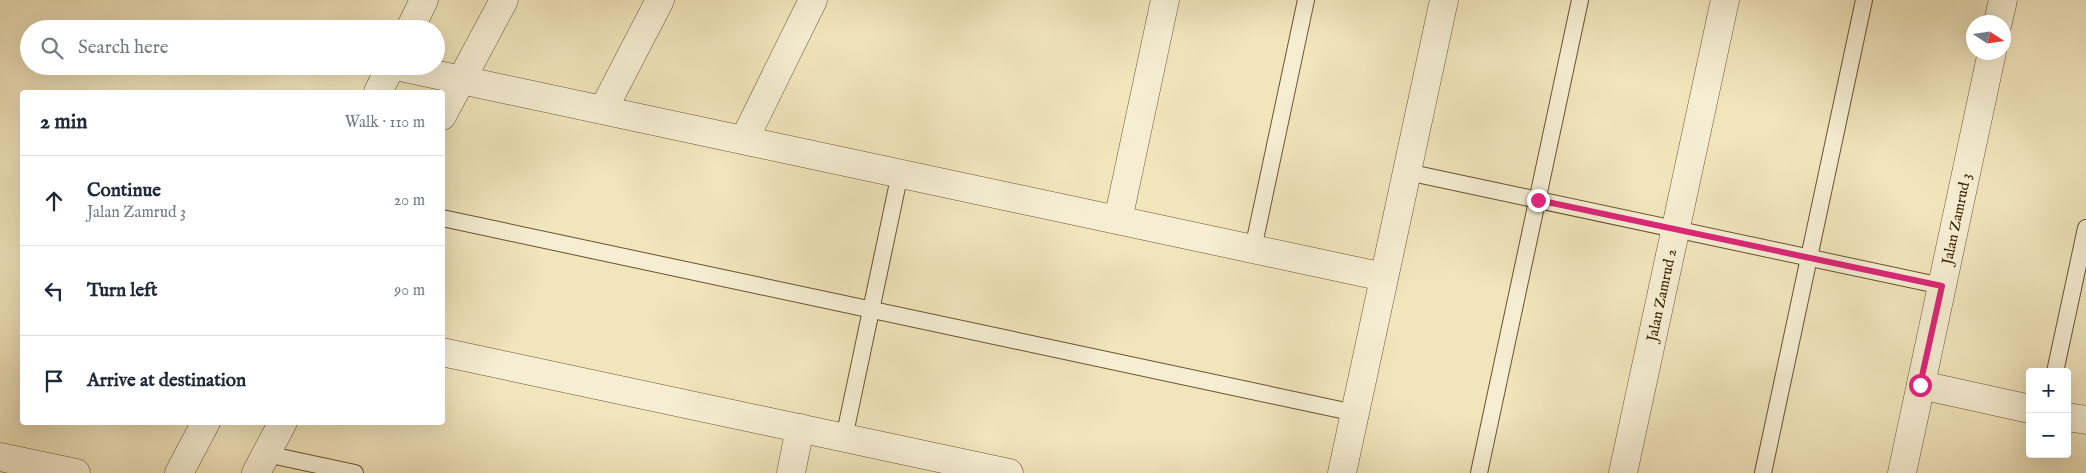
<!DOCTYPE html>
<html lang="en">
<head>
<meta charset="utf-8">
<style>
	body { margin:0; font-family:"IM FELL English",serif; background:#f6f6f7; color:#1f2937 }
	.controls { position:absolute; right:15px; bottom:15px; display:grid; overflow:hidden; border-radius:5px; box-shadow:0 5px 20px #0002 }
	.controls button { width:45px; height:45px; display:grid; place-items:center; padding:0; border:0; border-bottom:1px solid #e0e1e3; background:#fff; color:#1f2937; font:25px sans-serif }
	.compass { position:absolute; left:1966px; top:15px; width:45px; height:45px; border-radius:50%; background:#fff; box-shadow:0 5px 20px #0002; rotate:102deg }
	.stop { position:absolute; width:15px; height:15px; margin:-11px; border:4px solid #db2777; border-radius:50%; background:#fff }
	.stop.end { background:#db2777; border-color:#fff; box-shadow:0 1px 5px #0008 }
	.list { margin:0; padding:0; list-style:none }
	h2 { display:flex; justify-content:space-between; align-items:center; height:65px; margin:0; padding:0 20px; font-size:21px }
	h2 small { font-size:16px; font-weight:400; color:#747a83 }
	.list li { display:grid; grid-template-columns:32px 1fr auto; gap:15px; align-items:center; box-sizing:border-box; height:90px; padding:0 20px; border-top:1px solid #e0e1e3 }
	.list b { display:block; font-size:19px; white-space:nowrap }
	.list p { margin:0; font-size:16px; white-space:nowrap; color:#747a83 }
	.list em { font-size:16px; font-style:normal; color:#747a83 }
	.icon { flex:none; width:28px; height:28px; fill:none; stroke:currentColor; stroke-width:2; stroke-linecap:round; stroke-linejoin:round }
	.map { position:relative; flex:none; width:2086px; height:473px; overflow:hidden }
	.search { position:absolute; background:#fff; box-shadow:0 5px 20px #0002; left:20px; top:20px; width:425px; height:55px; display:flex; align-items:center; gap:12px; box-sizing:border-box; padding:0 18px; border-radius:28px; color:#747a83; font-size:19px }
	.panel { position:absolute; background:#fff; box-shadow:0 5px 20px #0002; left:20px; top:90px; width:425px; height:335px; border-radius:5px }
	.map>svg:first-child { display:block }
</style>
</head>
<body>
<div class="map">
<svg width="2086" height="473" viewBox="0 0 2086 473">
	<rect width="100%" height="100%" fill="#f1e5bc"/>
	<filter id="stains"><feTurbulence type="fractalNoise" baseFrequency=".004" numOctaves="4"/><feColorMatrix values="0 0 0 0 .2 0 0 0 0 .09 0 0 0 0 .02 0 0 0 .5 -.17"/></filter>
	<radialGradient id="worn" r=".72"><stop offset=".6" stop-color="#630" stop-opacity="0"/><stop offset="1" stop-color="#630" stop-opacity=".3"/></radialGradient>
	<g fill="none" stroke-linecap="round" stroke-linejoin="round">
		<defs>
			<g id="lane">
				<path d="M1407,172L1942,286"/>
				<path d="M442,218L1355,413"/>
				<path d="M1253,249L1306,0"/>
				<path d="M2055,372L2086,228"/>
				<path d="M844,438L900,173"/>
				<path d="M266,454L355,473"/>
				<path d="M1479,473L1580,0"/>
				<path d="M1763,473L1864,0"/>
			</g>
			<g id="street">
				<path d="M1998,22L2003,0"/>
				<path d="M410,29L424,0"/>
				<path d="M396,66L1384,277"/>
				<path d="M378,92L391,66"/>
				<path d="M603,110L660,0"/>
				<path d="M442,116L504,0"/>
				<path d="M744,140L813,0"/>
				<path d="M1118,220L1165,0"/>
				<path d="M442,352L1009,473"/>
				<path d="M1921,385L2030,409"/>
				<path d="M2067,417L2086,420"/>
				<path d="M0,457L76,473"/>
				<path d="M179,473L206,422"/>
				<path d="M256,473L283,422"/>
				<path d="M791,473L800,428"/>
				<path d="M1342,473L1444,0"/>
				<path id="s1" d="M1623,473L1725,0"/>
				<path id="s2" d="M1902,473L1992,52"/>
			</g>
		</defs>
		<!-- lane casing -->
		<use href="#lane" stroke="#675330" stroke-width="18"/>
		<!-- street casing -->
		<use href="#street" stroke="#675330" stroke-width="29"/>
		<!-- lane -->
		<use href="#lane" stroke="#f6eed3" stroke-width="16"/>
		<!-- street -->
		<use href="#street" stroke="#f6eed3" stroke-width="28"/>
	</g>
	<g fill="none" stroke-linecap="round" stroke-linejoin="round">
		<!-- route -->
		<path stroke="#db2777" stroke-width="6" d="M1538,200L1942,286L1920,385"/>
	</g>
	<g text-anchor="middle" stroke-width="4" stroke-linejoin="round" paint-order="stroke">
		<!-- street labels -->
		<g font-size="15" fill="#392202" stroke="#f6eed3">
			<text dy="5" stroke="none"><textPath href="#s2" startOffset="260">Jalan Zamrud 3</textPath></text>
			<text dy="5" stroke="none"><textPath href="#s1" startOffset="182">Jalan Zamrud 2</textPath></text>
		</g>
	</g>
	<rect width="100%" height="100%" filter="url(#stains)"/>
	<rect width="100%" height="100%" fill="url(#worn)"/>
</svg>
<div class="controls">
<button>+</button>
<button>−</button>
</div>
<svg class="compass" viewBox="-18 -18 36 36"><path d="M0-13l5 13h-10z" fill="#e53935"/><path d="M0 13l5-13h-10z" fill="#747a83"/></svg>
<div class="stop" style="left:1920px;top:385px"></div>
<div class="stop end" style="left:1538px;top:200px"></div>
<div class="search"><svg class="icon" aria-label="search" viewBox="0 0 24 24"><circle cx="10" cy="10" r="6"/><path d="M15 15l6 6"/></svg>Search here</div>
<section class="panel">
<h2>2 min<small>Walk · 110 m</small></h2>
<ul class="list">
<li><svg class="icon" aria-label="ahead" viewBox="0 0 24 24"><path d="M12 20V5M6 11l6-6 6 6"/></svg><div><b>Continue</b><p>Jalan Zamrud 3</p></div><em>20 m</em></li>
<li><svg class="icon" aria-label="left" viewBox="0 0 24 24"><path d="M17 20v-9H6M10 6l-5 5 5 5"/></svg><div><b>Turn left</b></div><em>90 m</em></li>
<li><svg class="icon" aria-label="arrive" viewBox="0 0 24 24"><path d="M6 21V4h12l-3 4 3 4H6"/></svg><div><b>Arrive at destination</b></div></li>
</ul>
</section>
</div>
</body>
</html>
